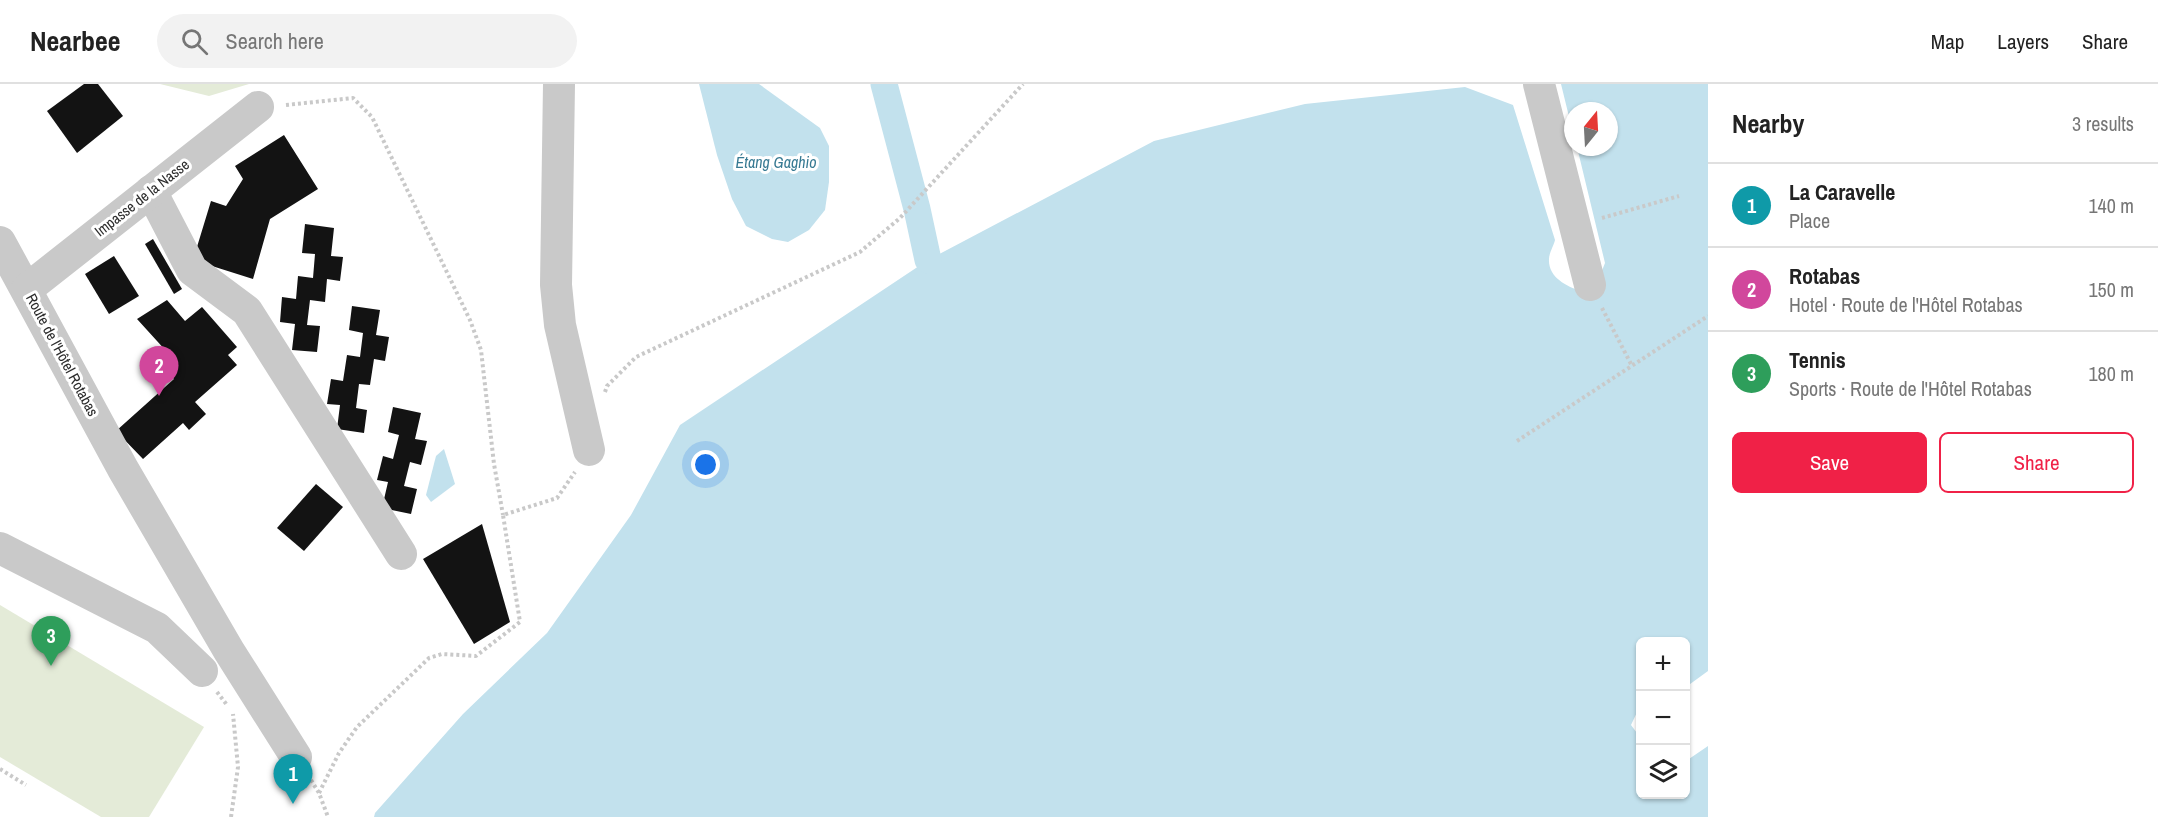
<!DOCTYPE html>
<html lang="en">
<head>
<meta charset="utf-8">
<style>
	body { margin:0; font-family:"Archivo Narrow",sans-serif; background:#f2f2f2; color:#222 }
	.controls { position:absolute; right:18px; bottom:18px; display:grid; overflow:hidden; border-radius:9px; box-shadow:0 2px 4px #0004 }
	.controls button { width:54px; height:54px; display:grid; place-items:center; padding:0; border:0; border-bottom:2px solid #e0e0e0; background:#fff; color:#222; font:30px sans-serif }
	.compass { position:absolute; left:1564px; top:18px; width:54px; height:54px; border-radius:50%; background:#fff; box-shadow:0 2px 4px #0004; rotate:18deg }
	.you { position:absolute; left:706px; top:381px; width:21px; height:21px; margin:-15px; border:4px solid #fff; border-radius:50%; background:#1a73e8; box-shadow:0 0 0 9px #1a73e833 }
	.badge { display:grid; place-items:center; width:39px; height:39px; border-radius:50%; background:#f02147; color:#fff; font-size:20px; font-weight:700 }
	.pin { position:absolute; translate:-50% -50px; filter:drop-shadow(0 2px 3px #0008) }
	.pin::after { content:''; position:absolute; top:32px; width:21px; height:18px; background:inherit; clip-path:polygon(0 0,100% 0,50% 100%) }
	.list { margin:0; padding:0; list-style:none }
	h2 { display:flex; justify-content:space-between; align-items:center; height:78px; margin:0; padding:0 24px; font-size:26px }
	h2 small { font-size:20px; font-weight:400; color:#767676 }
	.list li { display:grid; grid-template-columns:39px 1fr auto; gap:18px; align-items:center; box-sizing:border-box; height:84px; padding:0 24px; border-top:2px solid #e0e0e0 }
	.list b { display:block; font-size:22px; white-space:nowrap }
	.list p { margin:0; font-size:20px; white-space:nowrap; color:#767676 }
	.list em { font-size:20px; font-style:normal; color:#767676 }
	.actions { display:flex; gap:12px; padding:18px 24px }
	.actions a { flex:1; padding:14px 0; border:2px solid #f02147; border-radius:9px; text-align:center; font-size:21px; color:#f02147 }
	.actions .main { background:#f02147; color:#fff }
	.icon { flex:none; width:33px; height:33px; fill:none; stroke:currentColor; stroke-width:2; stroke-linecap:round; stroke-linejoin:round }
	.map { position:relative; flex:none; width:1708px; height:733px; overflow:hidden }
	header { display:flex; align-items:center; gap:36px; box-sizing:border-box; height:84px; padding:0 30px; background:#fff; border-bottom:2px solid #e0e0e0 }
	header strong { font-size:28px }
	nav { display:flex; gap:33px; margin-inline-start:auto; font-size:21px }
	.search { width:420px; height:54px; background:#f2f2f2; display:flex; align-items:center; gap:15px; box-sizing:border-box; padding:0 21px; border-radius:33px; color:#767676; font-size:22px }
	main { display:flex }
	aside { flex:1; background:#fff }
	.map>svg:first-child { display:block }
</style>
</head>
<body>
<header>
<strong>Nearbee</strong>
<div class="search"><svg class="icon" aria-label="search" viewBox="0 0 24 24"><circle cx="10" cy="10" r="6"/><path d="M15 15l6 6"/></svg>Search here</div>
<nav><a>Map</a><a>Layers</a><a>Share</a></nav>
</header>
<main>
<div class="map">
<svg width="1708" height="733" viewBox="0 0 1708 733">
	<rect width="100%" height="100%" fill="#fff"/>
	<!-- green -->
	<g fill="#e4ebd8">
		<path d="M160,0H249L209,12Z"/>
		<path d="M0,521L204,643L149,733H101L0,673Z"/>
	</g>
	<!-- water -->
	<g fill="#c2e1ed">
		<path d="M699,0H759L820,44L829,62V98L825,126L809,146L788,158L772,155L746,142L732,115L717,71Z"/>
		<path d="M1561,0H1708V587L1686,603V558H1640V622L1631,641L1640,653V710H1686V677L1708,662V733H374L375,729L463,630L547,549L631,431L680,341L928,176L1154,57L1305,20L1465,3L1513,21L1555,156C1554,161 1549,169 1549,175C1548,193 1566,202 1581,207L1599,194L1605,179L1577,63H1609V27H1573V49Z"/>
		<path d="M444,365L455,400L431,418L426,411L436,372Z"/>
	</g>
	<g fill="none" stroke-linecap="round" stroke-linejoin="round">
		<!-- canal -->
		<path stroke="#c2e1ed" stroke-width="27" d="M884,0L917,125L928,176"/>
	</g>
	<!-- building -->
	<g fill="#131313">
		<path d="M84,0H98L123,32L77,69L47,27Z"/>
		<path d="M284,51L318,105L270,135L253,195L193,176L211,117L226,122L243,95L235,82Z"/>
		<path d="M305,140L334,144L331,172L343,173L340,197L327,195L325,218L310,216L307,241L320,242L317,268L292,266L295,240L280,238L282,213L296,215L298,192L313,194L315,170L302,169Z"/>
		<path d="M153,155L182,205L174,210L145,160Z"/>
		<path d="M114,172L139,212L109,230L85,190Z"/>
		<path d="M167,216L185,237L202,223L237,263L228,271L237,281L195,318L206,330L189,346L183,339L143,375L116,347L174,295L167,287L177,279L137,235Z"/>
		<path d="M352,222L380,226L376,251L389,253L385,277L374,275L370,301L359,300L356,324L367,326L364,349L337,345L340,321L327,320L331,295L343,297L347,271L360,273L363,249L349,246Z"/>
		<path d="M393,323L421,329L415,355L427,357L421,381L410,378L404,402L417,405L411,430L382,424L388,398L377,396L383,372L393,375L399,351L388,348Z"/>
		<path d="M316,400L343,423L304,467L277,444Z"/>
		<path d="M482,440L510,538L474,560L423,475Z"/>
	</g>
	<g fill="none" stroke-linecap="round" stroke-linejoin="round">
		<!-- path -->
		<g stroke="#c9c9c9" stroke-width="4" stroke-dasharray="3 3" stroke-linecap="butt">
			<path d="M286,21L353,14L372,33L470,236L481,266L494,380L503,431"/>
			<path d="M1602,134L1679,112"/>
			<path d="M1602,224L1632,282"/>
			<path d="M605,308L607,302L636,273L860,168L900,134L1023,0"/>
			<path d="M1517,357L1708,232"/>
			<path d="M217,608L227,621"/>
			<path d="M0,685L26,701"/>
			<path d="M311,696L319,709L328,733"/>
			<path d="M319,709L339,669L357,643L429,574L442,570L476,572L520,538L503,431L557,414L575,388"/>
			<path d="M231,733L238,683L233,630"/>
		</g>
		<!-- minor -->
		<g stroke="#c9c9c9" stroke-width="32">
			<path d="M559,0L556,201L560,241L589,366"/>
			<path d="M1539,0L1590,201"/>
			<path d="M151,107L192,186L247,227L401,470"/>
			<path d="M0,158L123,385L229,567L296,673"/>
			<path d="M27,205L258,23"/>
			<path d="M0,464L157,544L202,587"/>
		</g>
	</g>
	<g text-anchor="middle" stroke-width="6" stroke-linejoin="round" paint-order="stroke">
		<!-- street labels -->
		<g font-size="15" fill="#2c2c2c" stroke="#fff">
			<text transform="translate(142 114) rotate(-38)" y="5">Impasse de la Nasse</text>
			<text transform="translate(62 271) rotate(62)" y="5">Route de l'Hôtel Rotabas</text>
		</g>
		<!-- water labels -->
		<g font-size="16" font-style="italic" fill="#367992" stroke="#fff">
			<text x="776" y="84">Étang Gaghio</text>
		</g>
	</g>
</svg>
<div class="controls">
<button>+</button>
<button>−</button>
<button><svg class="icon" aria-label="layers" viewBox="0 0 24 24"><path d="M12 4l9 5-9 5-9-5zM3 14l9 5 9-5"/></svg></button>
</div>
<svg class="compass" viewBox="-18 -18 36 36"><path d="M0-13l5 13h-10z" fill="#e53935"/><path d="M0 13l5-13h-10z" fill="#767676"/></svg>
<div class="you"></div>
<div class="pin badge" style="left:293px;top:720px;background:#0f9aa8">1</div>
<div class="pin badge" style="left:159px;top:312px;background:#d1479c">2</div>
<div class="pin badge" style="left:51px;top:582px;background:#2e9e5b">3</div>
</div>
<aside>
<h2>Nearby<small>3 results</small></h2>
<ul class="list">
<li><span class="badge" style="background:#0f9aa8">1</span><div><b>La Caravelle</b><p>Place</p></div><em>140 m</em></li>
<li><span class="badge" style="background:#d1479c">2</span><div><b>Rotabas</b><p>Hotel · Route de l'Hôtel Rotabas</p></div><em>150 m</em></li>
<li><span class="badge" style="background:#2e9e5b">3</span><div><b>Tennis</b><p>Sports · Route de l'Hôtel Rotabas</p></div><em>180 m</em></li>
</ul>
<div class="actions"><a class="main">Save</a><a>Share</a></div>
</aside>
</main>
</body>
</html>
